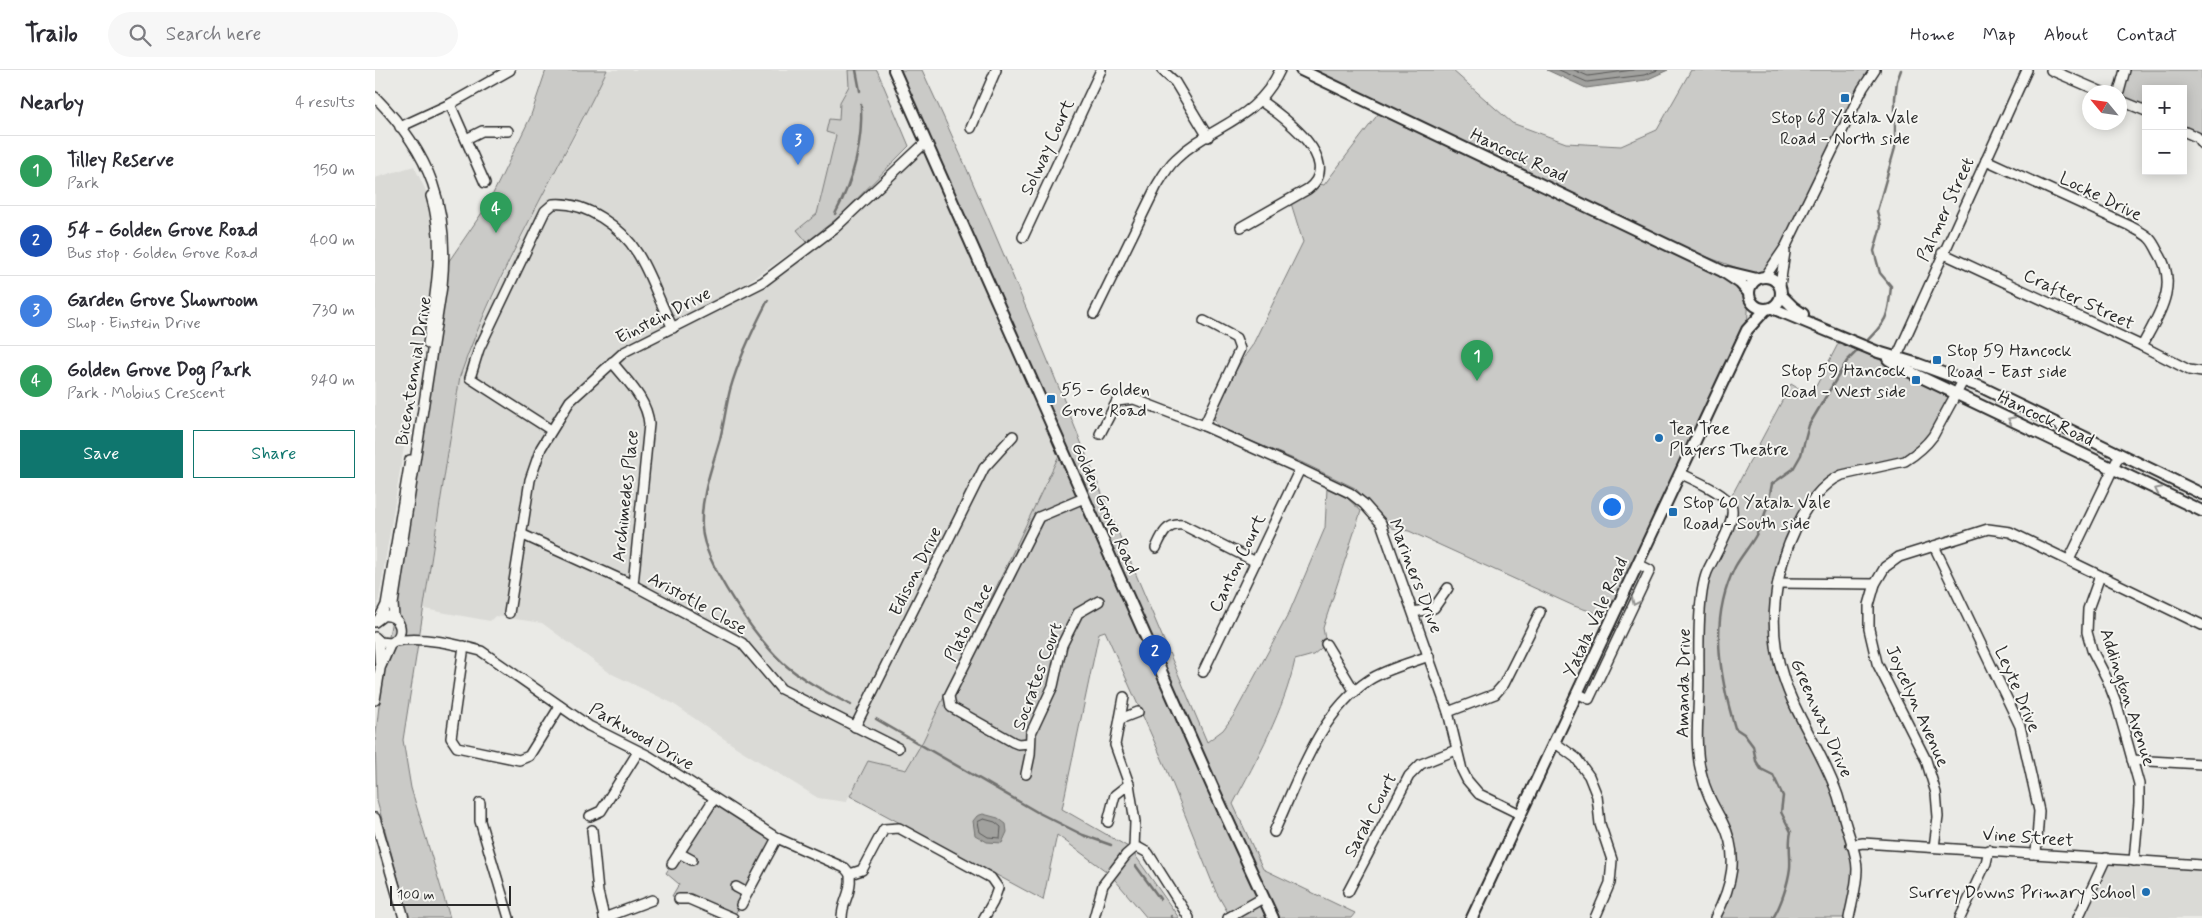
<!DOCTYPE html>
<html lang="en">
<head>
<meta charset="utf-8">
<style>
	body { margin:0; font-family:Mynerve,sans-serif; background:#f7f7f7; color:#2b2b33 }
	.controls { position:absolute; right:15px; top:15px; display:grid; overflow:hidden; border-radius:0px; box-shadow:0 2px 12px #0003 }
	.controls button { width:45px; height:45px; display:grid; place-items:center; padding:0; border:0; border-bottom:1px solid #e1e1e2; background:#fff; color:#2b2b33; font:25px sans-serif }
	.compass { position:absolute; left:1707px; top:15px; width:45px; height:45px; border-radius:50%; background:#fff; box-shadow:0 2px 12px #0003; rotate:299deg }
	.scale { position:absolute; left:15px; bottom:12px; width:121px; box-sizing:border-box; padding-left:5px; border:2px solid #2b2b2b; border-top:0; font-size:14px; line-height:18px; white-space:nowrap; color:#2b2b2b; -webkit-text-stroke:4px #f6f6f2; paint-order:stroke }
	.you { position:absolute; left:1236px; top:436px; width:18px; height:18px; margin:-12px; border:4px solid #fff; border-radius:50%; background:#1a73e8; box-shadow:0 0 0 8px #1a73e833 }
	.badge { display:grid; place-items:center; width:32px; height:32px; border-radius:50%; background:#0f766e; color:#fff; font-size:16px; font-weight:700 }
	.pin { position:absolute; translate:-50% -41px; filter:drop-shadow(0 1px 2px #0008) }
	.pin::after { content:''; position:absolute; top:26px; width:18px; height:15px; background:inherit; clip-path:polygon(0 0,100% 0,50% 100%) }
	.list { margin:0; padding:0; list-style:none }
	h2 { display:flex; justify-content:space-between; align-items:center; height:65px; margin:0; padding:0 20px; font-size:21px }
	h2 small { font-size:16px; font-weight:400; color:#7c7c81 }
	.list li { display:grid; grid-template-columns:32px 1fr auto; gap:15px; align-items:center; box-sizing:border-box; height:70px; padding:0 20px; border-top:1px solid #e1e1e2 }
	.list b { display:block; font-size:19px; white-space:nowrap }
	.list p { margin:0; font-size:16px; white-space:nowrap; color:#7c7c81 }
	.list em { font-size:16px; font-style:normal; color:#7c7c81 }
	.actions { display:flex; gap:10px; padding:15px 20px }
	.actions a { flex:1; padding:11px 0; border:1px solid #0f766e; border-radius:0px; text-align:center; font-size:18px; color:#0f766e }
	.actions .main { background:#0f766e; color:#fff }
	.icon { flex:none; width:28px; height:28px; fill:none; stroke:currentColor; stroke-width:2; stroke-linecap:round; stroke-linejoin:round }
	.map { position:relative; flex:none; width:1827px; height:848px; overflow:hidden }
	header { display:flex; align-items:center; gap:30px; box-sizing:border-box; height:70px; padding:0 25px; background:#fff; border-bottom:1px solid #e1e1e2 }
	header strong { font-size:24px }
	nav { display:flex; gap:28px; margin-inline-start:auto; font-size:18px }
	.search { width:350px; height:45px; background:#f7f7f7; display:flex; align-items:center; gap:12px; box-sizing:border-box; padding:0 18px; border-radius:28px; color:#7c7c81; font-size:19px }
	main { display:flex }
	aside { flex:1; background:#fff }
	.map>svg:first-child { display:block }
</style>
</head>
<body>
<header>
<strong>Trailo</strong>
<div class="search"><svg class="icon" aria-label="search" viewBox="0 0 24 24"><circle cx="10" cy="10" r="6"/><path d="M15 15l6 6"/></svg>Search here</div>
<nav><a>Home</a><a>Map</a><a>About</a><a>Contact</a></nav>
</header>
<main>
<aside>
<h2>Nearby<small>4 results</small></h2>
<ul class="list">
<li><span class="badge" style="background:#2e9e5b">1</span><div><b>Tilley Reserve</b><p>Park</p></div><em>150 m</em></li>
<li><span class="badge" style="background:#1a4fb4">2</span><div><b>54 - Golden Grove Road</b><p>Bus stop · Golden Grove Road</p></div><em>400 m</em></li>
<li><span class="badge" style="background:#3f7fe0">3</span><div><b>Garden Grove Showroom</b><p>Shop · Einstein Drive</p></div><em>730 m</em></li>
<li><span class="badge" style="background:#2e9e5b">4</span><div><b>Golden Grove Dog Park</b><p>Park · Mobius Crescent</p></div><em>940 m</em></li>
</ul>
<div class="actions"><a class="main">Save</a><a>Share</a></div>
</aside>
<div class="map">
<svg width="1827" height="848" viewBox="0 0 1827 848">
	<rect width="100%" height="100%" fill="#eaeae6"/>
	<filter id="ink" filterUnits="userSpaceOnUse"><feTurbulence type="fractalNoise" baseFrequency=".02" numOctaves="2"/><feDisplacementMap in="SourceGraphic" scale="10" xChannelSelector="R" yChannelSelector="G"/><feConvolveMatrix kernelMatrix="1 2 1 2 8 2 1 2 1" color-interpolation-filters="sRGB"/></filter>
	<g filter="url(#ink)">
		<!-- built -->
		<g fill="#dadad6">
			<path d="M232,0H500L534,76L463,147L432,172L367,216L372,221L446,169L550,73L687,379L548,671L531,701L493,691L471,732L443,728L361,677L297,633L235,603L167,553L120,546L115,551L49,539L85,306L97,273L162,136L200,66Z"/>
			<path d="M39,96L51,121L57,157L58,200L2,541H0V108Z"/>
			<path d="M1731,788L1827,795V848H1703Z"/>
		</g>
		<!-- green -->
		<g fill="#cacac7" stroke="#7a7a79">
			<path d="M171,0H232C183,101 122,200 85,306L28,670L36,718L75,848H34L2,731L0,672L7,608L62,282L74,191L113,134L155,48Z"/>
			<path d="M473,0H502L534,76L466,145L432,172L422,160L442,144L461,65L451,62L454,49L464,50L465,32L474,16Z"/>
			<path d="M519,0H547C608,131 662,263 716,397C754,489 793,580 832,672L848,660L859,645L914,543L950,458L952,418L972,428L986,441L948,558L951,574L938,585L920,590C909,640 882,689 858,734L888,799L980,843L976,848H856L841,822L792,700L730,561L724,563L687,739L755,778L804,848H772L735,804L682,765L668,830L475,726L493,691L531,700L548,671L687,379Z"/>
			<path d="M926,0H1077L1137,53L1191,73L1246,76L1282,60L1316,0H1500L1409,187L1387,207L1280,168L1347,201L1374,223L1372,260L1237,548L1199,536L1034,461L1017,458L980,418L928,393L843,357L839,349C849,323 860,298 877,276L928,172L915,130L941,113L949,115L1007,39Z"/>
			<path d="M1754,0H1827V67L1808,56V19H1771V37L1748,26Z"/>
			<path d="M1464,272L1581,323L1566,353L1539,386L1467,405L1433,437L1394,542L1404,590L1463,725L1482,798L1473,848H1339L1353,820L1357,781L1327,710L1324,641L1330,511L1355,453L1356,427L1416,314L1436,326Z"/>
			<path d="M339,729L402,768L358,848L314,829L297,826L304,814L291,803Z"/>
		</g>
		<!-- water -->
		<g fill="#a1a19e" stroke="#727270">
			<path d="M1172,0H1293L1271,10L1211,18Z"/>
			<path d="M608,744L623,748L631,754L632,762L627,773L612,772L600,765L598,751L602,746Z"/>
		</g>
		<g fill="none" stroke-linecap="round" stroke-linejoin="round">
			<!-- shore -->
			<g stroke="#5a5a59" stroke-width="1">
				<path d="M1184,0L1212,12L1269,5L1283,0"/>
				<path d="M1199,0L1213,6L1258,0"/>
				<path d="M609,749L620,752L626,757L625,768L613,767L605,762L603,752Z"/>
			</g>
			<!-- stream -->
			<g stroke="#727270" stroke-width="2.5">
				<path d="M481,0L485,21"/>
				<path d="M460,144C479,109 488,74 486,34"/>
				<path d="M393,230C378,259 364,288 355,320C351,336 349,353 345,369C337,397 325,428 327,458C329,494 381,568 408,593C427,610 453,623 476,635"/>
				<path d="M1489,274C1512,250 1513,249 1516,216L1505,203L1499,181L1506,156L1502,141L1520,78V28L1522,11L1526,0"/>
				<path d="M501,649L662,742L708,765L736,775"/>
				<path d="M761,796L785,829"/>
				<path d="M796,846L797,848"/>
				<path d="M1398,848C1406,835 1413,814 1415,798C1416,786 1413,774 1416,762L1406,742L1408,726L1398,705L1386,699L1381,691L1378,676L1369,664L1360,658C1344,605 1334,549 1360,497C1366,486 1375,476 1381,465C1390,449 1394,431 1397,414L1418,399L1426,385L1434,355L1472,291L1485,278"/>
			</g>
			<defs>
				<g id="minor">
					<path d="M787,0L800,12L833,67"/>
					<path d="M1676,0L1727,22"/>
					<path d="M1744,22L1750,0"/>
					<path d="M0,27C56,84 75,137 67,216L18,534L19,547"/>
					<path d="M1744,30L1771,41"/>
					<path d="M75,34L110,113"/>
					<path d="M25,57L75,34L135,0"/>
					<path d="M596,58L621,0"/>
					<path d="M1808,61L1822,67L1827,74"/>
					<path d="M91,69L107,61H133"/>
					<path d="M1611,90L1755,156C1761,160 1770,163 1775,169C1778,172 1781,178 1783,182C1805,216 1783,245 1767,276"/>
					<path d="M866,157L933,119C970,91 907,46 886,31"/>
					<path d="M648,167L726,0"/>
					<path d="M1567,183L1767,276L1814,300L1827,302"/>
					<path d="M1390,207L1411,176L1488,18L1500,0"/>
					<path d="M1405,215L1410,182"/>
					<path d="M719,244L781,117C787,107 793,96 801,89C837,54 881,52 905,0"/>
					<path d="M53,274C60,225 71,174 56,126"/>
					<path d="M237,292C252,311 272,329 274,354L258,515"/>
					<path d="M1519,293L1652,0"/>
					<path d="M829,356L865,279L861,268L829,251"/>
					<path d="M176,360L95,308L104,279L170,141L178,134C210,131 247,157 263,184C277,207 285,234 298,258"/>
					<path d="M725,364L742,331L759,329L829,356L925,399L975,423L989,434L1006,453L1073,642L1087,700L1092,710L1104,724L1145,744"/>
					<path d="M1305,403C1318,410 1349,422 1356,435C1363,449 1338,488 1332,502C1322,527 1324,583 1324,611C1324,641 1319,674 1326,702C1330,721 1338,735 1347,751C1365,785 1357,816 1340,848"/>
					<path d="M146,464L258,515L367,573L406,619L523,678"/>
					<path d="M1559,476L1645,656L1664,741L1661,784"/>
					<path d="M781,478C787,465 791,453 808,455L881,492"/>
					<path d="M1694,490L1745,384"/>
					<path d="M1725,506L1713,539L1712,562L1717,580L1732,609L1742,635L1764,714V734L1759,791"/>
					<path d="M1403,513L1500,514"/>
					<path d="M1039,542L1059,538L1073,518"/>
					<path d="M134,543L155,410L166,378L195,331L249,282L388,212L461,157L550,73"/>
					<path d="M5,547L11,535L35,390"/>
					<path d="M0,552L8,546C26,544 32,565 16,573L5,572L0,567"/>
					<path d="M20,571C48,566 80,574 106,581L214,656L274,686L402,768L470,798L475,804"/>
					<path d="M951,574L980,622"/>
					<path d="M89,576L76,668L82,677L144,690L154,686L185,636"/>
					<path d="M6,596L16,573"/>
					<path d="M828,602L925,399"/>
					<path d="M1202,623L1214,629L1275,500L1263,494"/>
					<path d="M749,627L740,675L754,714L760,752L759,778"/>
					<path d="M0,630L5,599L3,570"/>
					<path d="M1073,642L1120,624L1129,614L1165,542"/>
					<path d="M745,649L763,642"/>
					<path d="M480,657L609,398L638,366"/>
					<path d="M1179,672L1201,688L1214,706L1222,726L1225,754L1237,790L1235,813L1220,848"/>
					<path d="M655,673L643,674L638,672L576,637L574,626L664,447L709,428"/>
					<path d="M1757,690L1827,694"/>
					<path d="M651,704L655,685L656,663L678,616L687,575L703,543L724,531"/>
					<path d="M105,733V751L134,848"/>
					<path d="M215,746L226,741L263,682"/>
					<path d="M0,748L29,848"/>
					<path d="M733,752L740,725L754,714"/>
					<path d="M217,760L223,822L229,847"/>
					<path d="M899,762C923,710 944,643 994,610C1011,599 1035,593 1054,586"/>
					<path d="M1476,775L1488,773L1827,795"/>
					<path d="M1559,777L1563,747L1561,723L1551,690L1502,593L1494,559V535L1500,514L1510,497L1524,487L1613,459L1635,462L1827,555"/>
					<path d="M304,783L317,790"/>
					<path d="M297,794L339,729"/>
					<path d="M475,804L487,800L509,759L524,758L616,808L623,818L618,832L609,848"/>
					<path d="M361,817L372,823"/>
					<path d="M973,822L1034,706L1046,694L1081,680"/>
					<path d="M304,829H314L358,848"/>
					<path d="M366,835L402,768"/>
					<path d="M229,848L277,830"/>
					<path d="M467,848C467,831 477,825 475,804"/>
					<path d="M719,848L728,815L751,785L759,778H764L773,783L814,848"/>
					<path d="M853,848L888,828"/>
					<path d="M1474,848C1477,832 1482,816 1482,799C1482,785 1475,769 1471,755C1468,746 1466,736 1463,726C1449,684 1421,648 1408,606C1392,558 1399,503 1421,458C1430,438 1446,414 1467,405L1530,391C1541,384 1550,377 1558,366L1588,311"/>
					<path d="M1585,848L1611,793L1614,780"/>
					<path d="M1703,848L1731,788"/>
				</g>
				<g id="major">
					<path d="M519,0L838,718L898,848"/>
					<path d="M926,0L1347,201L1365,213L1374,223"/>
					<path d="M1353,202L1382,209"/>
					<circle cx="1390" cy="223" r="16"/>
					<path d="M1406,225L1418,237L1428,244"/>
					<path d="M1397,238L1503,282L1543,294L1606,317L1827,424"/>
					<path d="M1513,289L1527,298L1827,441"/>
					<path d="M1097,848L1372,260L1391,239"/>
				</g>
			</defs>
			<!-- minor casing -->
			<use href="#minor" stroke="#2b2b2b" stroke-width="12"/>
			<!-- major casing -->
			<use href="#major" stroke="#2b2b2b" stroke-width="14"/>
			<!-- minor -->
			<use href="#minor" stroke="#f6f6f2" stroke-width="9"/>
			<!-- major -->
			<use href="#major" stroke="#f6f6f2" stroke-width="10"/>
		</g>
		<!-- one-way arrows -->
		<defs><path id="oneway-chevron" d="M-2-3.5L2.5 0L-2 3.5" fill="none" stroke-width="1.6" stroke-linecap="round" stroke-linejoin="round" transform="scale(1.25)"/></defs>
		<g stroke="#90908e">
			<use href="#oneway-chevron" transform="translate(1636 350) rotate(-154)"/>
			<use href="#oneway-chevron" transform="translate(1783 420) rotate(-154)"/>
			<use href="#oneway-chevron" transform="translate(1260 532) rotate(115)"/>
		</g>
	</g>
	<!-- markers -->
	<g fill="#1f6fb2" stroke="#f6f6f2" stroke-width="2">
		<rect x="1465" y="23" width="10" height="10" rx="2.5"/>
		<rect x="1557" y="285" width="10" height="10" rx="2.5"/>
		<rect x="1536" y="305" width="10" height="10" rx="2.5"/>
		<rect x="671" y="324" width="10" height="10" rx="2.5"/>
		<circle cx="1284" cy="368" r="5"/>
		<rect x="1293" y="437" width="10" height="10" rx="2.5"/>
		<circle cx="1771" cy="822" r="5"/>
	</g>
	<g text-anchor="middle" stroke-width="4" stroke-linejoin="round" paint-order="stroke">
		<!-- poi labels -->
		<g font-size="18" fill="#2b2b2b" stroke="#f6f6f2" text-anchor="start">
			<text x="1470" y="53" text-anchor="middle">Stop 68 Yatala Vale<tspan x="1470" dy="21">Road - North side</tspan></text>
			<text x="1572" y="286">Stop 59 Hancock<tspan x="1572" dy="21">Road - East side</tspan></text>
			<text x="1531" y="306" text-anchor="end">Stop 59 Hancock<tspan x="1531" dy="21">Road - West side</tspan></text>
			<text x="686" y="325">55 - Golden<tspan x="686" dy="21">Grove Road</tspan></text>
			<text x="1294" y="364">Tea Tree<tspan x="1294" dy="21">Players Theatre</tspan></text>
			<text x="1308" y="438">Stop 60 Yatala Vale<tspan x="1308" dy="21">Road - South side</tspan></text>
			<text x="1761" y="828" text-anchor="end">Surrey Downs Primary School</text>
		</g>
		<!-- street labels -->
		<g font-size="18" fill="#2b2b2b" stroke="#f6f6f2">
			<text transform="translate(672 77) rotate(-65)" y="6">Solway Court</text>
			<text transform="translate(1144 85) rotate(25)" y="6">Hancock Road</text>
			<text transform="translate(1726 126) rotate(26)" y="6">Locke Drive</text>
			<text transform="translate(1570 139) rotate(-65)" y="6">Palmer Street</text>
			<text transform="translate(1704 229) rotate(25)" y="6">Crafter Street</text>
			<text transform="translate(288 245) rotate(-27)" y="6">Einstein Drive</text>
			<text transform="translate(38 301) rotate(-81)" y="6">Bicentennial Drive</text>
			<text transform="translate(1671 348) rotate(26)" y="6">Hancock Road</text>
			<text transform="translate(250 426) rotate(-84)" y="6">Archimedes Place</text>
			<text transform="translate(731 438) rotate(66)" y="6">Golden Grove Road</text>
			<text transform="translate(862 493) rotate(-64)" y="6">Canton Court</text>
			<text transform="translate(540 501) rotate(-64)" y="6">Edison Drive</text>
			<text transform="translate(1041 506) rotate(69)" y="6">Mariners Drive</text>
			<text transform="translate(323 533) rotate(29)" y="6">Aristotle Close</text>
			<text transform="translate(1220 547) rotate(-65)" y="6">Yatala Vale Road</text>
			<text transform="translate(593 552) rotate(-63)" y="6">Plato Place</text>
			<text transform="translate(662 606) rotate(-70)" y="6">Socrates Court</text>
			<text transform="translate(1308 613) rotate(-89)" y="6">Amanda Drive</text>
			<text transform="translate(1643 619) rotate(67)" y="6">Leyte Drive</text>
			<text transform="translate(1753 627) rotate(72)" y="6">Addington Avenue</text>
			<text transform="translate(1543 636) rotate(66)" y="6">Joycelyn Avenue</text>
			<text transform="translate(1447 648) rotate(66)" y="6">Greenway Drive</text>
			<text transform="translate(267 666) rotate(30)" y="6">Parkwood Drive</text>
			<text transform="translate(995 745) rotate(-62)" y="6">Sarah Court</text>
			<text transform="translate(1653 767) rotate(4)" y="6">Vine Street</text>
		</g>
	</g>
</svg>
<div class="controls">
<button>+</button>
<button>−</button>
</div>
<svg class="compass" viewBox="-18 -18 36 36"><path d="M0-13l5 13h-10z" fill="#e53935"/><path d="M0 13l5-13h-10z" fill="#7c7c81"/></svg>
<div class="scale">100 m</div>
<div class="you"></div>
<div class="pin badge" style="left:1102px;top:311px;background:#2e9e5b">1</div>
<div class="pin badge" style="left:780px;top:606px;background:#1a4fb4">2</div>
<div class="pin badge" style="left:423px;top:95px;background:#3f7fe0">3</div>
<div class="pin badge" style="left:121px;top:163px;background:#2e9e5b">4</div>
</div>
</main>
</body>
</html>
